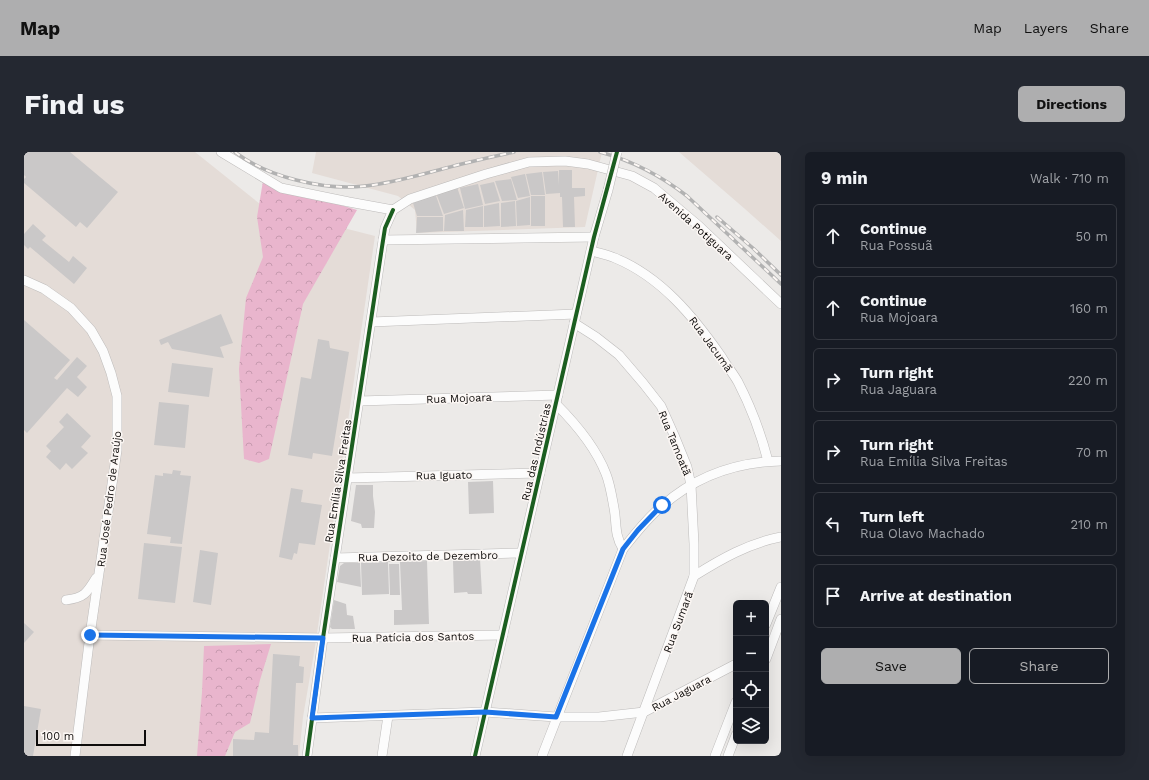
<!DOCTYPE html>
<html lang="en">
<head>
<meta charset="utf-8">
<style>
	body { margin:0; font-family:"Work Sans",sans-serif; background:#242831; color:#f1f3f6 }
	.controls { position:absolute; right:12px; bottom:12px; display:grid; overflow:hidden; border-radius:6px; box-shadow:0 4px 16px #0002 }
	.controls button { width:36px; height:36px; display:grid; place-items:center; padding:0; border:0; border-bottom:1px solid #363941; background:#171b24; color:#f1f3f6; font:20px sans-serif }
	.scale { position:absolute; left:12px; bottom:10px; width:110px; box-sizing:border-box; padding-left:4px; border:2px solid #0e0c0b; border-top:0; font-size:11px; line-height:14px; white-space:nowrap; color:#0e0c0b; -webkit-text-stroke:3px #fcf7f4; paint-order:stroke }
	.stop { position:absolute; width:12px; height:12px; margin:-9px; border:3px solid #1a73e8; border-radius:50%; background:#fff }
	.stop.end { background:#1a73e8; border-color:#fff; box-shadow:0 1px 4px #0008 }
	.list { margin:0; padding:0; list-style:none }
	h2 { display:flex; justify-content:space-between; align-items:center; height:52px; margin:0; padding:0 16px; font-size:17px }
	h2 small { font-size:13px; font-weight:400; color:#9ea1a6 }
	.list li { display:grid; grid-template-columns:26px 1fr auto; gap:12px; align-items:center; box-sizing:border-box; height:64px; margin:0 8px 8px; padding:0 8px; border:1px solid #363941; border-radius:6px }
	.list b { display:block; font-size:15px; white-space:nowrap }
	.list p { margin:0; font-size:13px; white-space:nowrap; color:#9ea1a6 }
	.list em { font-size:13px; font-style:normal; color:#9ea1a6 }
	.actions { display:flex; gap:8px; padding:12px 16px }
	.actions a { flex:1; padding:9px 0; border:1px solid #aeaeaf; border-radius:6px; text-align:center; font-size:14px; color:#aeaeaf }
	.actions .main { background:#aeaeaf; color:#111 }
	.icon { flex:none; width:22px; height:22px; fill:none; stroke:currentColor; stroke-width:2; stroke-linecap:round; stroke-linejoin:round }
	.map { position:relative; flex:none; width:757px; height:604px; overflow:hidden; border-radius:6px }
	header { display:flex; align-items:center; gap:24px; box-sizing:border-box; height:56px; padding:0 20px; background:#aeaeaf; color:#111 }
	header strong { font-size:19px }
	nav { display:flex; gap:22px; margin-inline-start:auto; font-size:14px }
	.intro { display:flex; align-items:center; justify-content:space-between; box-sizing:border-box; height:96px; padding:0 24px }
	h1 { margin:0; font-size:28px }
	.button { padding:10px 18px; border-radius:6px; background:#aeaeaf; color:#111; font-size:14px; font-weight:700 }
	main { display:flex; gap:24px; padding:0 24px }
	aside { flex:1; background:#171b24; border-radius:6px; box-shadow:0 4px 16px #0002 }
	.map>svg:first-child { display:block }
</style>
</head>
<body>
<header>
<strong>Map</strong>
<nav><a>Map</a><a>Layers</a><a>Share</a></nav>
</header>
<div class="intro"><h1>Find us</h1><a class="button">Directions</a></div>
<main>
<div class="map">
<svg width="757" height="604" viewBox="0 0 757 604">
	<defs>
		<pattern id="forest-crowns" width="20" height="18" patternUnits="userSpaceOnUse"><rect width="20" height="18" fill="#e9b5cd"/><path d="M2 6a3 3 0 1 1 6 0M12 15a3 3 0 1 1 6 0" fill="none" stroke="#c79aaf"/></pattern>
	</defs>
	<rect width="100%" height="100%" fill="#eceae8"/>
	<!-- built -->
	<g fill="#e4dcd7">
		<path d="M0,0H171L241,56L351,84L291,495L279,565L275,604H0Z"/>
		<path d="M292,0H578L561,75L393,81L391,58L374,44L288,21Z"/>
		<path d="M655,0H757V89L721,57Z"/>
	</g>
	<!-- forest -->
	<g fill="url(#forest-crowns)">
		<path d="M239,29L333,58L279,152L245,307L235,311L220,307L215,217L222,146L239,105L233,65Z"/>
		<path d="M247,492L236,528L226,571L211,580L201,604H173L178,540L180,494Z"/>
	</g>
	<!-- building -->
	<g fill="#cac8c8">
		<path d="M0,0H46L94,40L63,76L56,70L52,75L0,31V27L2,25L0,23Z"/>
		<path d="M535,18H548V36H561V44L550,45L551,75H539L538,45H536V41L522,42L519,20L534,19L535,33Z"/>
		<path d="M518,20L521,43H507L502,22Z"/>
		<path d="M501,22L506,44L494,46L487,25Z"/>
		<path d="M487,27L493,48L478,49L471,29Z"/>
		<path d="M470,30L476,49L461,52L456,33Z"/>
		<path d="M454,32L459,53L441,57L436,36Z"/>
		<path d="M433,35L440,56L420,62L412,41Z"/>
		<path d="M411,41L419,64H393L389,51Z"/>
		<rect x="507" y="44" width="14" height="30"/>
		<path d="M506,45V73L493,74L492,49Z"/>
		<path d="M491,49L492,74L477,75V51Z"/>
		<path d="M475,51L476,74L460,75V54Z"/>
		<path d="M459,54V75H441L442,58Z"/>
		<path d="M439,58L440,79H420L421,63Z"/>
		<path d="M393,65H419V79L392,81Z"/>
		<path d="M9,72L22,84L18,88L45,110L49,104L63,116L50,132L6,95L4,97L0,93V82Z"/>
		<path d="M197,162L209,191L196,195L200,206L148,197L144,190L137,193L135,188Z"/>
		<path d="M0,168L46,208L30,226L33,228L53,205L63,214L53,225L63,235L54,245L43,236L3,281L0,278Z"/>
		<path d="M294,187L305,189L306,196L325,200L308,304L289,301L288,307L264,303L277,225L287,227Z"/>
		<path d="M148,211L189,216L185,245L144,240Z"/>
		<path d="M135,250L165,253L161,296L130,293Z"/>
		<path d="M43,261L67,284L57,295L64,301L48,317L42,311L36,318L22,305L27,299L22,294L40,275L35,270Z"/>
		<path d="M149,318L157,319L156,323L167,324L158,392L146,391L147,385L123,382L131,323L139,324V321L148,322Z"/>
		<path d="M469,329L470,361L445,362L444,330Z"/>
		<path d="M332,333H349V344L351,360L350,376H338L337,372L327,369Z"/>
		<path d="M267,336L279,338L277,350L298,353L291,393L275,391L273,402L270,401L268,408L255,405Z"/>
		<path d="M120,391L158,395L151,451L114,447Z"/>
		<path d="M176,398L194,401L187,453L169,450Z"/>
		<path d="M456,407L458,442H444L443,440L430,441L429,409Z"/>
		<path d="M403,409L405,472L370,473V458H378L376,410Z"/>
		<path d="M364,410L365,442L338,443L337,411Z"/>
		<path d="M320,411H336L337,435L313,430L316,414Z"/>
		<path d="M365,412H375L376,443H366Z"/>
		<path d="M310,448L322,452L323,463L329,464L331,477H308L306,475Z"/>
		<path d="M0,471L10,480L0,491Z"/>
		<path d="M249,502L276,504L275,514L280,515L279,531H272L269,593H274V604H209V587L230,588L231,580L245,581Z"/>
		<path d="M0,554L17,557L9,604H0Z"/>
	</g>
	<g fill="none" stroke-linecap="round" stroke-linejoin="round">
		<defs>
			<g id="minor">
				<path d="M197,0L257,36L325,50L369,58"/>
				<path d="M369,58L386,47L462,22L505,10L541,9L564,12L608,24L630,36L675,74L757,152"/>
				<path d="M359,88L570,85"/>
				<path d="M568,99C575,101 584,103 591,106C637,125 669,164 697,204C702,213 709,221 714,230C727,255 737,282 744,309"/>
				<path d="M0,128L20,137L47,156L67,178L79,199L87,221L93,244V298L66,483L51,604"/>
				<path d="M347,170L552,162"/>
				<path d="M550,171L572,185L595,203L619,231L637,254L650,283L663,315L667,333L670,392V424L603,604"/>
				<path d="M335,249L534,243"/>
				<path d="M532,252C552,272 572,296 582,322C586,332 588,345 590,356C593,372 590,382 599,397"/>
				<path d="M323,326L516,321"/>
				<path d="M311,406L497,401"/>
				<path d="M670,424C697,407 725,391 757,385"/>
				<path d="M42,448C60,446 63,441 72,426"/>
				<path d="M742,472L757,435"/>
				<path d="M66,483L299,486L479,483"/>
				<path d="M742,507L757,467"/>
				<path d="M288,566L461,560L532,565H575L620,560L712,512"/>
				<path d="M283,604L299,486L358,95L361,76L369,58"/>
				<path d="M358,604L364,564"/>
				<path d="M451,604L570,85L584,38"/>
				<path d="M518,604L599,397C611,382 623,366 638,354C672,324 713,310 757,309"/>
				<path d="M691,604L712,550"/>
				<path d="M704,604L712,583"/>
			</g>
		</defs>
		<!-- minor casing -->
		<use href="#minor" stroke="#bdbbba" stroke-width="10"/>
		<!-- minor -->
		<use href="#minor" stroke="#fcfcfc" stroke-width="9"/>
		<defs>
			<g id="rail">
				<path d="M211,0C243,25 301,39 341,34C369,31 395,23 422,16C444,10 467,5 490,0"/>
				<path d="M576,0C609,9 636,23 663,44L757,132"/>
				<path d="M693,65L730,97L757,123"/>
			</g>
		</defs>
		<!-- rail casing -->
		<use href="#rail" stroke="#b2b2b2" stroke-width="3.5"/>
		<!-- rail -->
		<use href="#rail" stroke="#fcf7f4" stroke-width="2" stroke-dasharray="6" stroke-linecap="butt"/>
		<defs>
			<path id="minor-bridge" d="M584,38L593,0"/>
		</defs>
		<!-- minor-bridge casing -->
		<use href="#minor-bridge" stroke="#bdbbba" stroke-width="10" stroke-linecap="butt"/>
		<!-- minor-bridge -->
		<use href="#minor-bridge" stroke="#fcfcfc" stroke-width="9"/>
		<defs>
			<g id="cycleway">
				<path d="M283,604L299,486L358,95L361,76L369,58"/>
				<path d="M451,604L570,85L593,0"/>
			</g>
		</defs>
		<!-- cycleway casing -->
		<use href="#cycleway" stroke="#fcf7f4" stroke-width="6"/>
		<!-- cycleway -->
		<use href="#cycleway" stroke="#1b5e20" stroke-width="4"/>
	</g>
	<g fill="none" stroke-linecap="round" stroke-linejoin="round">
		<!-- route -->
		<path stroke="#1a73e8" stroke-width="5" d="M66,483L299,486L288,566L461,560L532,565L599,397L614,378L638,353"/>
	</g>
	<g text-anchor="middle" stroke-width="3" stroke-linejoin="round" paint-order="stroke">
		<!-- street labels -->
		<g font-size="11" fill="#0e0c0b" stroke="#fcf7f4">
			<text transform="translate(672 74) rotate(42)" y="4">Avenida Potiguara</text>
			<text transform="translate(687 192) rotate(54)" y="4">Rua Jacumã</text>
			<text transform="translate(435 246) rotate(-2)" y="4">Rua Mojoara</text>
			<text transform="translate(651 291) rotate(68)" y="4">Rua Tamoatã</text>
			<text transform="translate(512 300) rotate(-77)" y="4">Rua das Indústrias</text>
			<text transform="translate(420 323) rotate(-1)" y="4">Rua Iguato</text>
			<text transform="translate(314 329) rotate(-81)" y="4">Rua Emília Silva Freitas</text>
			<text transform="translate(85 347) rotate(-83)" y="4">Rua José Pedro de Araújo</text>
			<text transform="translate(404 404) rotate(-1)" y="4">Rua Dezoito de Dezembro</text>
			<text transform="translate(654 470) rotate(-69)" y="4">Rua Sumarã</text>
			<text transform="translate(389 485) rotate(-1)" y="4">Rua Patícia dos Santos</text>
			<text transform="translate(657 541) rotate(-28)" y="4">Rua Jaguara</text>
		</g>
	</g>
</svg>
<div class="controls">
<button>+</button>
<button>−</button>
<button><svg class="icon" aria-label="locate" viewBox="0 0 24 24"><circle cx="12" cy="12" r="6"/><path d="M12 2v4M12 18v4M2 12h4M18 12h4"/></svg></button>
<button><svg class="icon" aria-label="layers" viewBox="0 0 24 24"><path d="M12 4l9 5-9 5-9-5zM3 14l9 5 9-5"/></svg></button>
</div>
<div class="scale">100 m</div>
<div class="stop" style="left:638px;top:353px"></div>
<div class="stop end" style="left:66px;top:483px"></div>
</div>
<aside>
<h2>9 min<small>Walk · 710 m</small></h2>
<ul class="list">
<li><svg class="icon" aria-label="ahead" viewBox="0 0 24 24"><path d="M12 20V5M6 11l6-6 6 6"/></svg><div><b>Continue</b><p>Rua Possuã</p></div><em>50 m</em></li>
<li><svg class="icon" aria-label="ahead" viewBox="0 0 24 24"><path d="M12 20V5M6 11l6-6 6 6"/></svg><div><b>Continue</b><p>Rua Mojoara</p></div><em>160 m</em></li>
<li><svg class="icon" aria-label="right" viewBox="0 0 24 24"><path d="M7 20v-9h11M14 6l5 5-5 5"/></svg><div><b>Turn right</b><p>Rua Jaguara</p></div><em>220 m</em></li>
<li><svg class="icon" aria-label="right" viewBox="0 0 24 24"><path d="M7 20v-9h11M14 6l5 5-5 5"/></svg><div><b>Turn right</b><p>Rua Emília Silva Freitas</p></div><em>70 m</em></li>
<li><svg class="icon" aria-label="left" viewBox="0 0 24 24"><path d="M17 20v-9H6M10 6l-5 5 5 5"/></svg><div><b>Turn left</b><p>Rua Olavo Machado</p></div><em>210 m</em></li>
<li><svg class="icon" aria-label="arrive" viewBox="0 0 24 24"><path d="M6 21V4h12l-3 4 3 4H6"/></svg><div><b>Arrive at destination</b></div></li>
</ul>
<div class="actions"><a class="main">Save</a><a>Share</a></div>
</aside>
</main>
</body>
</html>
